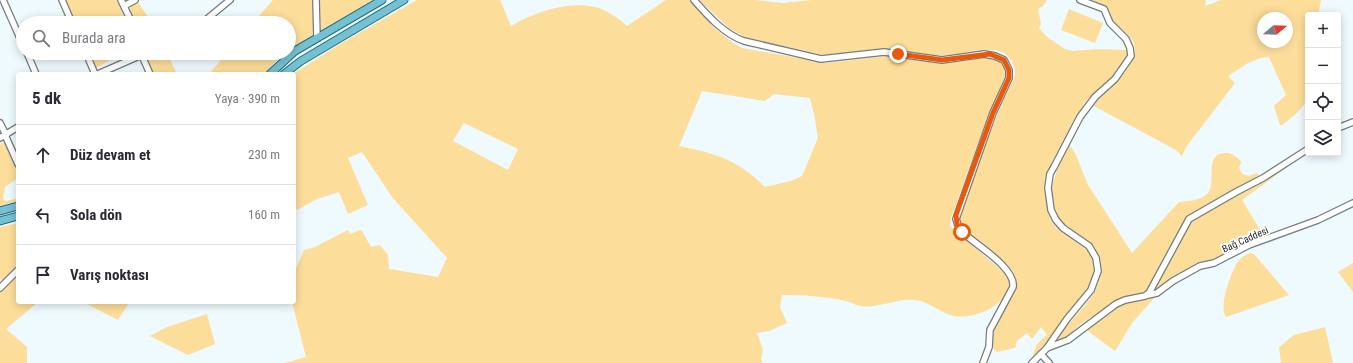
<!DOCTYPE html>
<html lang="tr">
<head>
<meta charset="utf-8">
<style>
	body { margin:0; font-family:"Roboto Condensed",sans-serif; background:#f2f2f3; color:#2b2b33 }
	.controls { position:absolute; right:12px; top:12px; display:grid; overflow:hidden; border-radius:4px; box-shadow:0 2px 10px #0003 }
	.controls button { width:36px; height:36px; display:grid; place-items:center; padding:0; border:0; border-bottom:1px solid #e1e1e2; background:#fff; color:#2b2b33; font:20px sans-serif }
	.compass { position:absolute; left:1257px; top:12px; width:36px; height:36px; border-radius:50%; background:#fff; box-shadow:0 2px 10px #0003; rotate:71deg }
	.stop { position:absolute; width:12px; height:12px; margin:-9px; border:3px solid #ea580c; border-radius:50%; background:#fff }
	.stop.end { background:#ea580c; border-color:#fff; box-shadow:0 1px 4px #0008 }
	.list { margin:0; padding:0; list-style:none }
	h2 { display:flex; justify-content:space-between; align-items:center; height:52px; margin:0; padding:0 16px; font-size:17px }
	h2 small { font-size:13px; font-weight:400; color:#7c7c81 }
	.list li { display:grid; grid-template-columns:26px 1fr auto; gap:12px; align-items:center; box-sizing:border-box; height:60px; padding:0 16px; border-top:1px solid #e1e1e2 }
	.list b { display:block; font-size:15px; white-space:nowrap }
	.list em { font-size:13px; font-style:normal; color:#7c7c81 }
	.icon { flex:none; width:22px; height:22px; fill:none; stroke:currentColor; stroke-width:2; stroke-linecap:round; stroke-linejoin:round }
	.map { position:relative; flex:none; width:1353px; height:363px; overflow:hidden }
	.search { position:absolute; background:#fff; box-shadow:0 2px 10px #0003; left:16px; top:16px; width:280px; height:44px; display:flex; align-items:center; gap:10px; box-sizing:border-box; padding:0 14px; border-radius:22px; color:#7c7c81; font-size:15px }
	.panel { position:absolute; background:#fff; box-shadow:0 2px 10px #0003; left:16px; top:72px; width:280px; height:232px; border-radius:4px }
	.map>svg:first-child { display:block }
</style>
</head>
<body>
<div class="map">
<svg width="1353" height="363" viewBox="0 0 1353 363">
	<rect width="100%" height="100%" fill="#eefafd"/>
	<!-- green -->
	<g fill="#fcdd9a" fill-rule="evenodd">
		<path d="M65,0H117L127,23H76Z"/>
		<path d="M273,0H314V27L312,36L289,52V23H253Z"/>
		<path d="M318,0H373L320,31Z"/>
		<path d="M417,0H500L511,26C535,12 567,1 595,7C607,10 618,18 627,26L666,0H690C705,19 720,36 742,48L826,63L887,56L942,62L984,56L998,59L1005,68V76L976,149L951,218L950,226L1008,276C1016,302 976,320 954,316C940,313 929,301 914,300C896,298 878,309 860,306C855,305 851,302 846,301C824,296 804,295 782,295L780,307L787,323L769,331L757,333L763,350L761,358L762,363H285L306,357L292,302H294V273L304,250L315,247L348,230L350,234L360,230L362,231L371,247L380,245L388,255L389,269L438,277L447,258L392,197L362,152L348,158L368,205L348,214L339,192L317,199L297,210L294,204V74H293L340,44ZM702,91L765,101L774,94L810,98L814,114L818,138L802,176L791,181L765,187C737,159 716,154 679,146ZM464,123L518,149L508,170L453,141Z"/>
		<path d="M699,0H755L782,3L812,0H1047L1043,6L1038,9L1041,24L1039,28L1047,37L1065,49L1073,51L1098,49L1126,50L1128,52V57L1119,71L1085,102L1054,158L1045,179L1046,203L1052,222L1057,228L1087,249L1096,263V269L1090,288L1043,348L1034,356L1033,354L1037,344L1047,335L1041,327L1032,339L1027,333L1017,341L1015,348L997,352L992,347L993,331L1015,290C1027,259 959,244 959,218C959,211 964,202 967,195C978,162 991,131 1004,99C1007,92 1014,81 1015,74C1015,65 1010,55 1002,52C984,46 966,54 948,55C924,57 902,48 878,49C860,49 842,57 824,55L747,38L730,29Z"/>
		<path d="M1090,0H1206L1205,6L1221,0H1321L1318,15H1308V94C1305,109 1293,116 1282,125H1280L1274,106L1286,95L1269,57L1261,58L1248,63L1228,76L1235,83L1186,147L1182,156L1176,150L1092,105C1106,91 1143,64 1133,41C1129,34 1121,29 1115,24C1102,9 1113,8 1090,0ZM1263,18H1287V42H1263Z"/>
		<path d="M138,2L152,23H135L129,11L131,6Z"/>
		<path d="M1069,9L1103,23L1095,43L1061,30Z"/>
		<path d="M90,53H140L109,61L96,68Z"/>
		<path d="M163,53H167L177,74H154L147,60Z"/>
		<path d="M227,53H288L278,59L264,74H209Z"/>
		<path d="M4,142L18,171V178L5,187L3,199L6,201L18,198V201L0,206V144Z"/>
		<path d="M1069,144L1076,155L1088,185L1132,253L1179,202C1189,201 1200,201 1208,193C1217,183 1203,153 1226,153C1232,153 1238,157 1241,162L1239,168L1242,174L1249,176L1257,173L1260,177L1192,214L1148,290C1138,298 1127,295 1117,300L1078,326L1064,340L1059,341L1058,340L1062,332C1078,311 1115,282 1096,252C1090,241 1073,233 1062,225C1040,199 1057,170 1069,144Z"/>
		<path d="M1301,157L1242,200L1265,238L1220,259L1188,269L1154,292L1190,221L1213,210L1231,198L1260,182Z"/>
		<path d="M18,223V267L3,282L0,278V227Z"/>
		<path d="M1250,253L1254,254L1289,295L1226,317C1218,307 1231,273 1237,263C1240,258 1245,255 1250,253Z"/>
		<path d="M1353,263V292L1338,272Z"/>
		<path d="M18,273V302H38L6,329L27,347V363H0V290Z"/>
		<path d="M1157,295L1132,323L1115,351L1089,332L1087,329L1117,305L1146,299Z"/>
		<path d="M83,302H127L128,304L118,320Z"/>
		<path d="M207,314L215,344L188,355L150,336L167,327Z"/>
		<path d="M1325,327L1333,363H1281L1279,347L1294,335Z"/>
	</g>
	<g fill="none" stroke-linecap="round" stroke-linejoin="round">
		<defs>
			<g id="minor">
				<path d="M3,0L23,45"/>
				<path d="M62,0L72,23"/>
				<path d="M121,0L132,23"/>
				<path d="M316,0L317,38"/>
				<path d="M694,0C708,16 724,34 744,41L821,59L884,52L942,60L984,54L995,56L1004,60L1009,70V78L993,113L956,219L959,228L962,232C975,244 1016,268 1013,287L990,330L989,347L983,363"/>
				<path d="M124,6L135,0"/>
				<path d="M202,23L230,0"/>
				<path d="M27,53L36,74"/>
				<path d="M86,53L95,74"/>
				<path d="M142,56L150,74"/>
				<path d="M98,74L146,53"/>
				<path d="M0,123L6,135"/>
				<path d="M1338,128L1353,122"/>
				<path d="M5,135L18,164"/>
				<path d="M0,138L18,127"/>
				<path d="M0,288L18,270"/>
				<path d="M1148,295L1157,293L1173,281L1200,266L1214,263L1249,245L1318,220L1353,203"/>
				<path d="M1047,348L1067,319L1091,290L1098,271L1096,258L1089,246L1063,228L1056,220L1051,210L1048,188L1050,174L1054,167L1080,117L1095,97L1115,79L1131,56L1130,48L1126,39L1110,23L1104,9L1080,0"/>
				<path d="M1041,354L1049,363"/>
				<path d="M1032,363L1047,348L1068,340L1116,304L1125,300L1145,296L1149,293L1189,219L1236,192L1263,178L1308,149"/>
			</g>
			<g id="major">
				<path d="M270,74L295,51L382,0"/>
				<path d="M284,74L301,61L404,0"/>
				<path d="M0,211L18,206"/>
				<path d="M0,221L18,216"/>
			</g>
		</defs>
		<!-- minor casing -->
		<use href="#minor" stroke="#727d80" stroke-width="8"/>
		<!-- major casing -->
		<use href="#major" stroke="#1b6d7f" stroke-width="9"/>
		<!-- minor -->
		<use href="#minor" stroke="#fff" stroke-width="5.5"/>
		<!-- major -->
		<use href="#major" stroke="#76c1d1" stroke-width="7"/>
	</g>
	<g fill="none" stroke-linecap="round" stroke-linejoin="round">
		<!-- route -->
		<path stroke="#ea580c" stroke-width="5" d="M898,54L942,60L990,54L1004,60L1009,70V78L993,113L956,215L957,224L962,232"/>
	</g>
	<g text-anchor="middle" stroke-width="3.5" stroke-linejoin="round" paint-order="stroke">
		<!-- street labels -->
		<g font-size="10" fill="#1c2021" stroke="#fff">
			<text transform="translate(1245 239) rotate(-24)" y="4">Bağ Caddesi</text>
		</g>
	</g>
</svg>
<div class="controls">
<button>+</button>
<button>−</button>
<button><svg class="icon" aria-label="locate" viewBox="0 0 24 24"><circle cx="12" cy="12" r="6"/><path d="M12 2v4M12 18v4M2 12h4M18 12h4"/></svg></button>
<button><svg class="icon" aria-label="layers" viewBox="0 0 24 24"><path d="M12 4l9 5-9 5-9-5zM3 14l9 5 9-5"/></svg></button>
</div>
<svg class="compass" viewBox="-18 -18 36 36"><path d="M0-13l5 13h-10z" fill="#e53935"/><path d="M0 13l5-13h-10z" fill="#7c7c81"/></svg>
<div class="stop" style="left:962px;top:232px"></div>
<div class="stop end" style="left:898px;top:54px"></div>
<div class="search"><svg class="icon" aria-label="search" viewBox="0 0 24 24"><circle cx="10" cy="10" r="6"/><path d="M15 15l6 6"/></svg>Burada ara</div>
<section class="panel">
<h2>5 dk<small>Yaya · 390 m</small></h2>
<ul class="list">
<li><svg class="icon" aria-label="ahead" viewBox="0 0 24 24"><path d="M12 20V5M6 11l6-6 6 6"/></svg><div><b>Düz devam et</b></div><em>230 m</em></li>
<li><svg class="icon" aria-label="left" viewBox="0 0 24 24"><path d="M17 20v-9H6M10 6l-5 5 5 5"/></svg><div><b>Sola dön</b></div><em>160 m</em></li>
<li><svg class="icon" aria-label="arrive" viewBox="0 0 24 24"><path d="M6 21V4h12l-3 4 3 4H6"/></svg><div><b>Varış noktası</b></div></li>
</ul>
</section>
</div>
</body>
</html>
